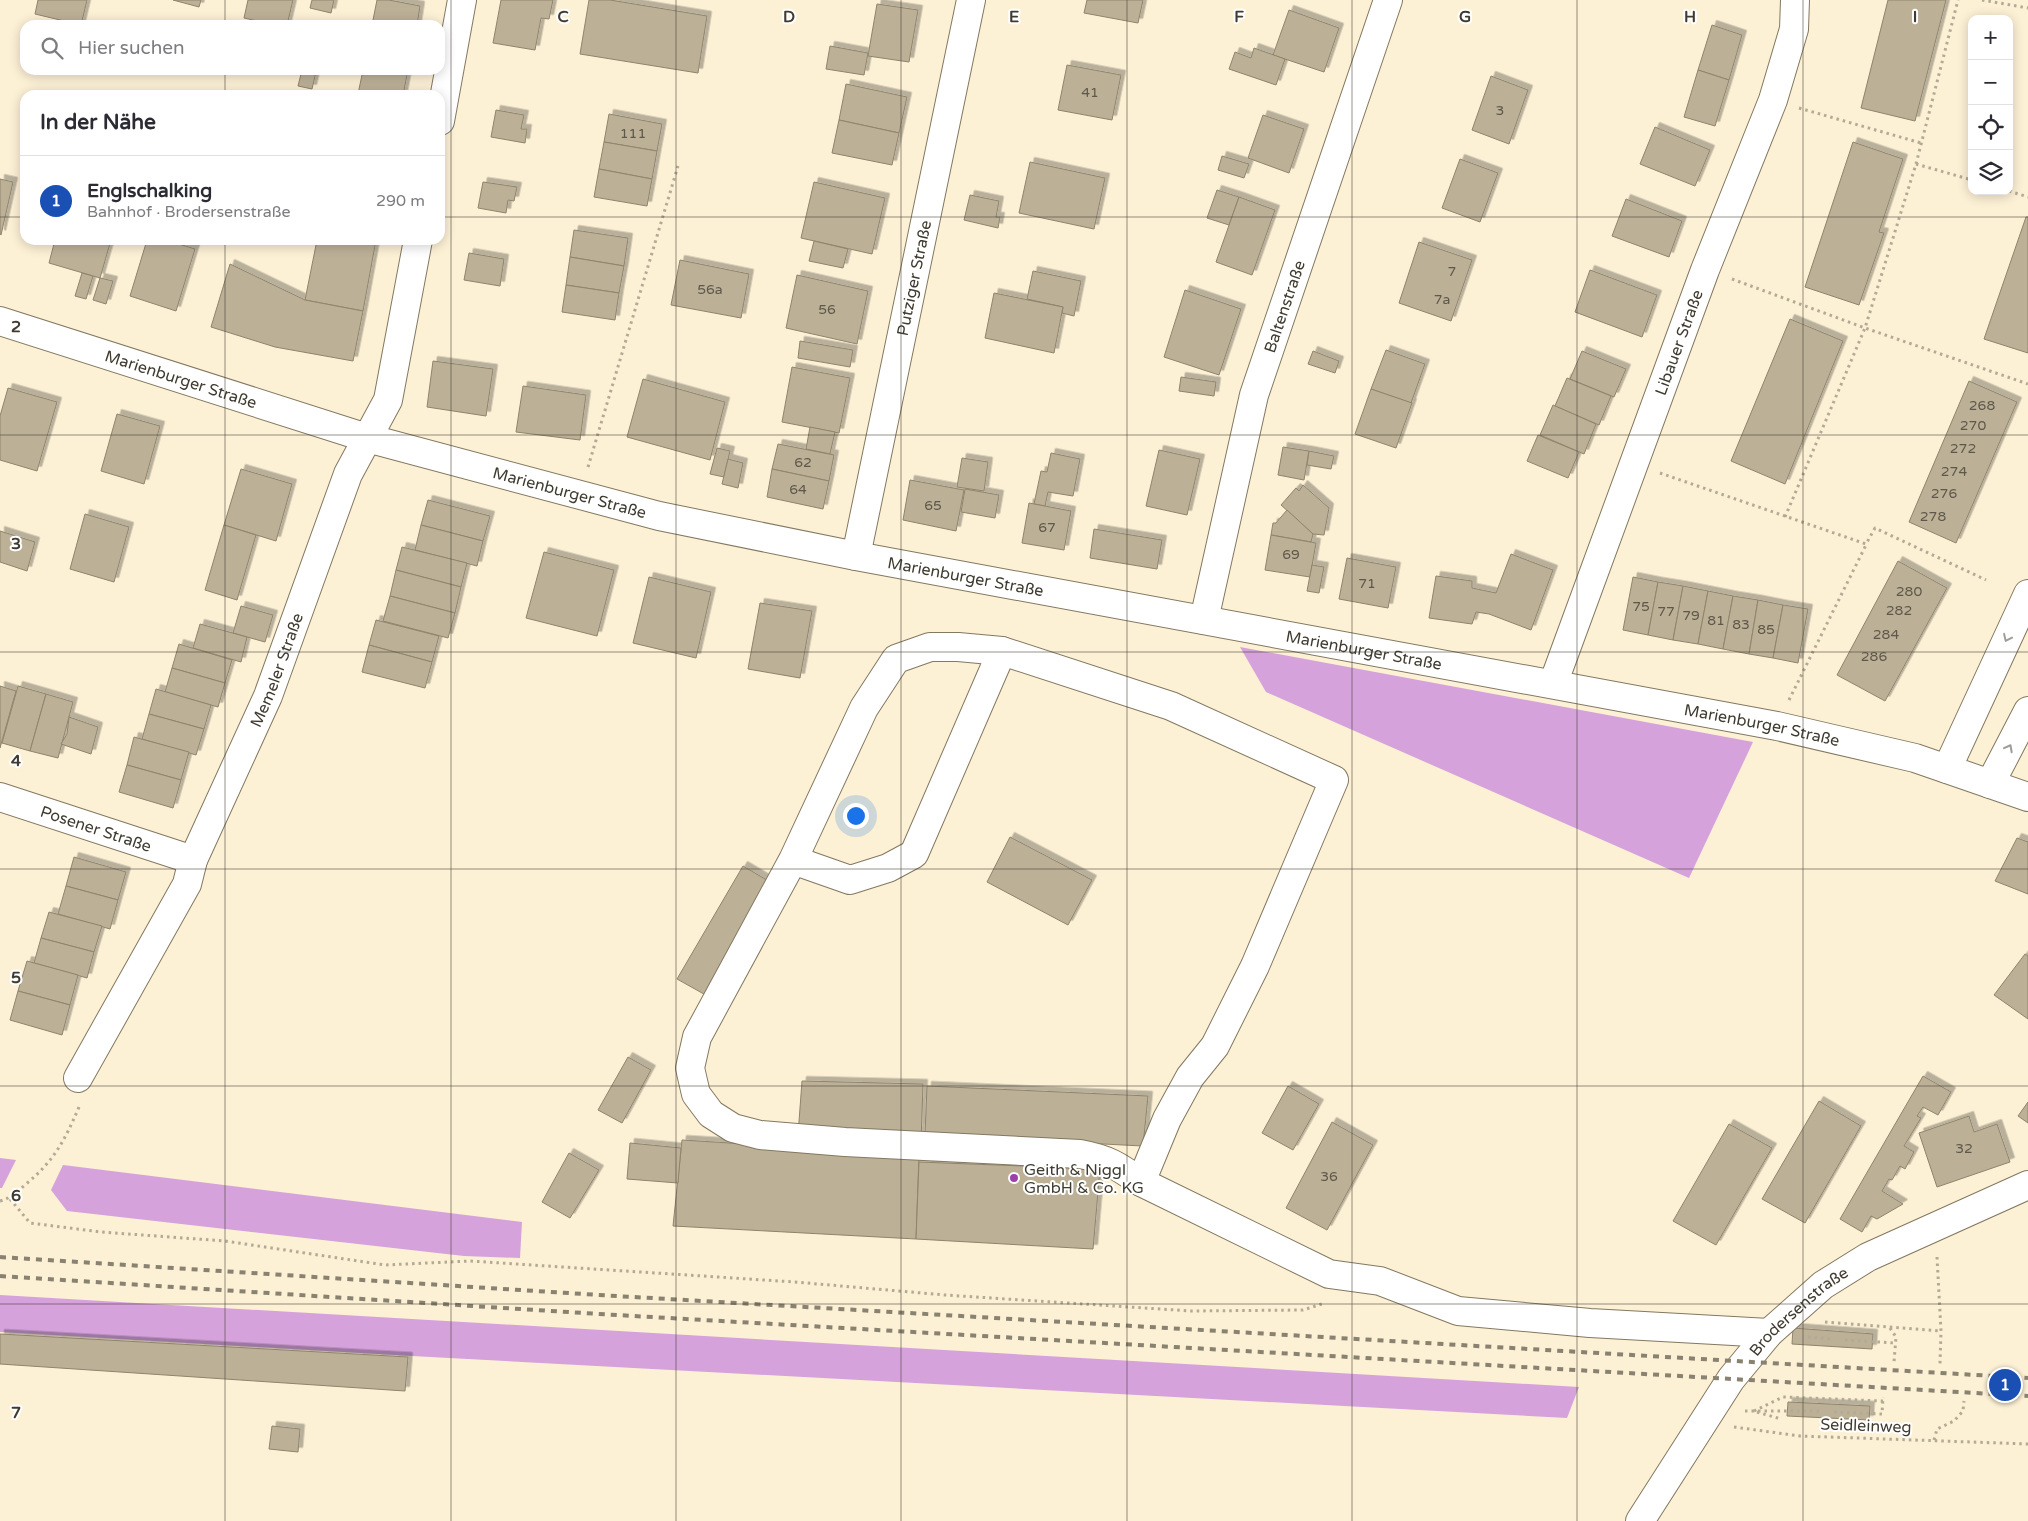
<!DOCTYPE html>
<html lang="de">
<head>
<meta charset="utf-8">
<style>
	body { margin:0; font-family:"Varela Round",sans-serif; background:#f7f7f7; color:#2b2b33 }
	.controls { position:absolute; right:15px; top:15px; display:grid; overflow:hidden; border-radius:10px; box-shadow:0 2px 12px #0003 }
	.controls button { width:45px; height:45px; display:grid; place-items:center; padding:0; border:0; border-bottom:1px solid #e1e1e2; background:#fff; color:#2b2b33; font:25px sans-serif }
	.you { position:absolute; left:855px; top:815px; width:18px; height:18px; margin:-12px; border:4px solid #fff; border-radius:50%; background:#1a73e8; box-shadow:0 0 0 8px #1a73e833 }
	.badge { display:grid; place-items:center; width:32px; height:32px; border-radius:50%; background:#b45309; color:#fff; font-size:16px; font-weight:700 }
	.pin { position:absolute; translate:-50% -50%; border:2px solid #fff; box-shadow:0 1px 5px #0006 }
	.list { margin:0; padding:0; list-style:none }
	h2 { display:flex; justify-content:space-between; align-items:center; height:65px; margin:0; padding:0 20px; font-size:21px }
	h2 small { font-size:16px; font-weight:400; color:#7c7c81 }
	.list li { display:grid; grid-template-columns:32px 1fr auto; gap:15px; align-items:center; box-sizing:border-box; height:90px; padding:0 20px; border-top:1px solid #e1e1e2 }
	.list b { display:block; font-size:19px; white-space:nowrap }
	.list p { margin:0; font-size:16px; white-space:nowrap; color:#7c7c81 }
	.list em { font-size:16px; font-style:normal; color:#7c7c81 }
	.icon { flex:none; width:28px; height:28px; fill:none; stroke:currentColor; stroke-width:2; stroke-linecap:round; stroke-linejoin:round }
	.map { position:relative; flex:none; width:2028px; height:1521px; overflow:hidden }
	.search { position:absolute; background:#fff; box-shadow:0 2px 12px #0003; left:20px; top:20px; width:425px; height:55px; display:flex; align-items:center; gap:12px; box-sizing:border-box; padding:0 18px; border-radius:15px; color:#7c7c81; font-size:19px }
	.panel { position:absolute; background:#fff; box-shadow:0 2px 12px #0003; left:20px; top:90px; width:425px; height:155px; border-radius:15px }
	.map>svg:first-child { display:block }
</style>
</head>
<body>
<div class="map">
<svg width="2028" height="1521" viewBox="0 0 2028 1521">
	<defs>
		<filter id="shadow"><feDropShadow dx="4.5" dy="-4.5" stdDeviation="0" flood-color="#0004"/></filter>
	</defs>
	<rect width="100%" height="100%" fill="#fcf0d5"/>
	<!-- forest -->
	<g fill="#d5a2db">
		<path d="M1240,647L1753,742L1689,878L1266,692Z"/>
		<path d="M0,1158L16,1160L2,1188H0Z"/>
		<path d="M63,1165L522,1222L520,1258L464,1256L67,1211L51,1190Z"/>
		<path d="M0,1295L1579,1387L1567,1418L412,1356L0,1332Z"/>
	</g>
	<!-- building -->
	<g fill="#bcb097" stroke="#8f846c" filter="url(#shadow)">
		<path d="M38,0H87L81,25L35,14Z"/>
		<path d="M173,0H201L199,7Z"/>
		<path d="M248,0H293L287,25H275L244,18Z"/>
		<path d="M312,0H334L331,13L310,8Z"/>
		<path d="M377,0H389L420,6L417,25H372Z"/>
		<path d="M501,0H553L549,19L541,18L535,50L493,43Z"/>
		<path d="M589,0H610L707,16L698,73L580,54Z"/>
		<path d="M1087,0H1143L1138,23L1084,13Z"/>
		<path d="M1888,0H1946L1915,121L1861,108Z"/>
		<path d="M877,4L918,10L909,62L868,56Z"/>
		<path d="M1289,10L1339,28L1324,72L1273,55Z"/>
		<path d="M1712,25L1742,35L1729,80L1698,70Z"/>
		<path d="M830,46L868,53L864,75L826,69Z"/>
		<path d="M1254,48L1285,59L1276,85L1229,69L1235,52L1251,58Z"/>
		<path d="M1067,65L1121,75L1112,120L1058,110Z"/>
		<path d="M302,70L316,72L312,89L298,86Z"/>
		<path d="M363,70H408L403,95L358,94Z"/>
		<path d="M1698,70L1729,80L1715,126L1684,117Z"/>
		<path d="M1491,76L1528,90L1509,144L1472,130Z"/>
		<path d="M846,84L907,97L899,133L839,120Z"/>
		<path d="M496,110L524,115L521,129H527L525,143L491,137Z"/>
		<path d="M609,114L662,124L657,151L604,142Z"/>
		<path d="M1263,115L1304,129L1289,173L1248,158Z"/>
		<path d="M839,120L899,133L892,165L832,153Z"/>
		<path d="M1655,127L1710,150L1695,186L1640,164Z"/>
		<path d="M25,137V159L21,158Z"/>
		<path d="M604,142L657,151L652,179L599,169Z"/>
		<path d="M1853,142L1903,159L1879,232L1884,233L1859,305L1805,287Z"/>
		<path d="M1222,156L1249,164L1244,178L1218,170Z"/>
		<path d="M1460,159L1498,173L1480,222L1442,208Z"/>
		<path d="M1030,162L1105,178L1094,229L1019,213Z"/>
		<path d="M599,169L652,179L647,206L594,197Z"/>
		<path d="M0,179L13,182L1,235L0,234Z"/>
		<path d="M483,182L517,187L514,201L508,200L506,213L478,208Z"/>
		<path d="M814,182L885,198L872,254L801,238Z"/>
		<path d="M1217,190L1239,197L1229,225L1207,218Z"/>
		<path d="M970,195L999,201L996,217H1000L998,228L964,220Z"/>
		<path d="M1239,197L1275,210L1252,275L1216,262Z"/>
		<path d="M1626,199L1682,221L1669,257L1612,236Z"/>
		<path d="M2026,217H2028V353L1984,339Z"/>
		<path d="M574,230L628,238L624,266L570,257Z"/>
		<path d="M55,240H111L100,278L49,263Z"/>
		<path d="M147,240H166L195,249L176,311L130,296Z"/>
		<path d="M317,240H376L363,311L305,300Z"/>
		<path d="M814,241L848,249L843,268L809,261Z"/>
		<path d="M1419,242L1472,260L1451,321L1399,303Z"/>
		<path d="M469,253L504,259L500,286L464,280Z"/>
		<path d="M570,257L624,266L619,293L566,285Z"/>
		<path d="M680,260L749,274L741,318L671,305Z"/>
		<path d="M230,264L305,300L363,311L353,361L275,347L211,327Z"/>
		<path d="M1590,270L1657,295L1642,337L1575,312Z"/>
		<path d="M1033,271L1081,281L1074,316L1062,313L1063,307L1027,299Z"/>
		<path d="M82,273L93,276L86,299L75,296Z"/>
		<path d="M797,275L868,291L857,344L786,328Z"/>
		<path d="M100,278L113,281L106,304L93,300Z"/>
		<path d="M566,285L619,293L615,320L562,312Z"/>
		<path d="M1185,290L1241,309L1219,375L1164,357Z"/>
		<path d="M994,293L1063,307L1054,353L985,338Z"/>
		<path d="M1790,319L1843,341L1785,484L1731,461Z"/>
		<path d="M800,341L853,350L850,367L798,358Z"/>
		<path d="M1386,350L1425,364L1411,403L1371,389Z"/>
		<path d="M1313,351L1339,361L1335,373L1308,364Z"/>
		<path d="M1582,351L1626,369L1614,397L1570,379Z"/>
		<path d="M433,361L493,369L486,416L427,407Z"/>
		<path d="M792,367L850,378L839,433L782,422Z"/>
		<path d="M1181,377L1216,382L1214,396L1179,391Z"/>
		<path d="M1567,378L1611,396L1599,425L1555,406Z"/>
		<path d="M643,379L725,402L710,460L627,437Z"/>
		<path d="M1969,381L2017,402L1956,543L1909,522Z"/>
		<path d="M523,386L586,395L580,440L516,432Z"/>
		<path d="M8,388L57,402L37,471L0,460V416Z"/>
		<path d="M1371,389L1412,403L1396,448L1355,434Z"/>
		<path d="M1553,405L1596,424L1584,454L1540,435Z"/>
		<path d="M117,414L160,426L144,484L101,471Z"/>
		<path d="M810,427L835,432L830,454L806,449Z"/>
		<path d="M1538,435L1579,452L1568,478L1527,461Z"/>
		<path d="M778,444L834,455L829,481L772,469Z"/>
		<path d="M1283,447L1309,451L1304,480L1278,475Z"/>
		<path d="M717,448L730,451L724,477L710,474Z"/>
		<path d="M1159,450L1200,459L1187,515L1146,506Z"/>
		<path d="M1309,451L1334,456L1331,469L1307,465Z"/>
		<path d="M1051,453L1080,459L1073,496L1048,492L1045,506L1034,504L1041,471L1047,472Z"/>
		<path d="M962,458L988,462L984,491L957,487Z"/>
		<path d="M728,459L743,463L738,488L722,484Z"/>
		<path d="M241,469L292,484L276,541L224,525Z"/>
		<path d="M772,469L829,481L823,509L767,497Z"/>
		<path d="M910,480L964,490L956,531L903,520Z"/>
		<path d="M1303,485L1329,508L1324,535L1313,534L1281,505L1296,488L1299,491Z"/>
		<path d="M965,489L999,495L995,518L961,512Z"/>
		<path d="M428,500L490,516L483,541L421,525Z"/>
		<path d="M1029,503L1071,511L1064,550L1022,543Z"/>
		<path d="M1287,510L1313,534L1311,542L1271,535L1273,523H1276Z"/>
		<path d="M85,514L129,527L114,582L70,569Z"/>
		<path d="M224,525L256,535L237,600L205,590Z"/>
		<path d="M421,525L483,541L477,566L415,550Z"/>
		<path d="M1094,529L1162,540L1157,569L1090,558Z"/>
		<path d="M0,531L35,542L27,571L0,562Z"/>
		<path d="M1271,535L1316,543L1310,577L1265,570Z"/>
		<path d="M402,547L467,563L461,587L396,570Z"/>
		<path d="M544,552L614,570L597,636L526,618Z"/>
		<path d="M1511,554L1553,570L1531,630L1489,614L1476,612L1472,624L1429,618L1436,576L1472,581V588L1496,593Z"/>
		<path d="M1347,558L1396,567L1388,608L1339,599Z"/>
		<path d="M1898,561L1947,588L1885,701L1837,675Z"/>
		<path d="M1312,565L1324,567L1319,593L1307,591Z"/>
		<path d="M396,570L461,587L455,613L390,596Z"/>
		<path d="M649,577L711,592L696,658L633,643Z"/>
		<path d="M1633,577L1658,582L1648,635L1623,630Z"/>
		<path d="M1658,582L1683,586L1673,640L1648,635Z"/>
		<path d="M1683,586L1708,591L1698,644L1673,640Z"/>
		<path d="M1708,591L1733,596L1723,649L1698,644Z"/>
		<path d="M390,596L455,613L448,638L383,621Z"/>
		<path d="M1733,596L1758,600L1749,654L1723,649Z"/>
		<path d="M1758,600L1783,605L1773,658L1749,654Z"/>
		<path d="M760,603L812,611L800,678L748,669Z"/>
		<path d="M1783,605L1808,609L1798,663L1773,658Z"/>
		<path d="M241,606L273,615L265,642L233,633Z"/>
		<path d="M376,620L439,636L432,662L369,645Z"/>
		<path d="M200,624L247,637L241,662L193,648Z"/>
		<path d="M179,644L232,660L225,683L172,668Z"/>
		<path d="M369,645L432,662L425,688L362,672Z"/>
		<path d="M172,668L225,683L218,707L165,692Z"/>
		<path d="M0,686L16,691L0,748Z"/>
		<path d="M18,686L46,694L30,751L2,743Z"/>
		<path d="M156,689L211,705L204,729L149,714Z"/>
		<path d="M46,694L73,702L58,758L30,751Z"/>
		<path d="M149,714L204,729L196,755L142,739Z"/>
		<path d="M69,717L98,727L91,754L61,744L67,734Z"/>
		<path d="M134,737L189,752L181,780L127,765Z"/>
		<path d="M127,765L181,780L173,808L119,792Z"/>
		<path d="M1010,837L1092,880L1068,925L987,882Z"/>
		<path d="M2017,838L2028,842V894L1995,881Z"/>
		<path d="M74,857L126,872L118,900L66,886Z"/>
		<path d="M743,866L777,886L711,998L677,979Z"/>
		<path d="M66,886L118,900L110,929L58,914Z"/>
		<path d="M49,912L102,926L94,952L41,938Z"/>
		<path d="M41,938L94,952L87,978L34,963Z"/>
		<path d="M2025,954L2028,956V1019L1994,995Z"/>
		<path d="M27,961L78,975L70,1005L18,991Z"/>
		<path d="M18,991L70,1005L62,1035L10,1020Z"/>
		<path d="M628,1057L651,1070L622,1123L598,1110Z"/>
		<path d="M1923,1076L1951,1092L1938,1115L1923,1107L1917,1116L1921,1118L1904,1146L1914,1152L1905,1169L1900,1166L1892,1180L1889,1179L1882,1191L1903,1204L1877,1219L1871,1216L1862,1232L1840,1219Z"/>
		<path d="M802,1081L923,1084L921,1142L798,1135Z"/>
		<path d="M927,1086L1148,1096L1143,1146L925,1135Z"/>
		<path d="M1288,1086L1319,1104L1293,1150L1262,1133Z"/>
		<path d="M1819,1101L1861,1126L1805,1223L1762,1199Z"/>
		<path d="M2028,1102V1123L2018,1116Z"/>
		<path d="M1969,1116L1974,1132L1997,1124L2010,1162L1937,1187L1919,1133Z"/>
		<path d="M1332,1122L1373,1145L1327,1230L1286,1208Z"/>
		<path d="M1729,1124L1772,1148L1716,1245L1673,1221Z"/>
		<path d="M682,1140L919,1155L916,1239L673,1226Z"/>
		<path d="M630,1143L681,1148L678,1183L627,1179Z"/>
		<path d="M569,1153L599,1170L570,1218L542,1202Z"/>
		<path d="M919,1162L1100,1169L1093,1249L916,1239Z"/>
		<path d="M1793,1328L1873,1334L1872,1349L1792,1344Z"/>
		<path d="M0,1334L408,1357L405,1391L0,1364Z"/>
		<path d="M1788,1402L1870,1406L1869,1420L1787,1416Z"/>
		<path d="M272,1426L300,1429L298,1452L269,1449Z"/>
	</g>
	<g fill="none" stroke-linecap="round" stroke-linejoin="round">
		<defs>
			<g id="minor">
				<path d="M440,121L462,0"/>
				<path id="s1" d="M0,321L367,438L659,516L856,556L1777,726L1915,758L2028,797"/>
				<path id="s2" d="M856,556L971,0"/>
				<path id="s3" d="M1204,620L1254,395L1388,0"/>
				<path d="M1002,651L1171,706L1334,780L1255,966L1215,1046L1190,1077L1167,1119L1141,1182"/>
				<path id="s4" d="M1553,684L1705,270L1773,100L1794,29L1795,0"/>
				<path d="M1947,769L2028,594"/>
				<path d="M1990,784L2028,711"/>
				<path id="s5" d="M0,797L193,860"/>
				<path d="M793,860L850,880L888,868L914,854L1002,651L958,647H930L896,659L864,708L793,860L697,1037L690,1068L696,1094L711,1114L733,1128L760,1135L845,1142L1080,1154C1108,1159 1118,1166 1141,1182L1329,1274L1380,1281L1458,1311L1590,1323L1769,1333"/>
				<path id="s6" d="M78,1078L187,884L193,860L268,696L348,474L388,400L418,240"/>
				<path id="s7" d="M1640,1521L1731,1379L1769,1333L1823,1285L1868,1257L2028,1185"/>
			</g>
		</defs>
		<!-- minor casing -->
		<use href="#minor" stroke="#837860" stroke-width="30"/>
		<!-- path -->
		<g stroke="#b3aa95" stroke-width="3" stroke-dasharray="2.5 4" stroke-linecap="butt">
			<path d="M1982,0L2028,8"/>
			<path d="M1799,108L1921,143"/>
			<path d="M1916,164L1972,180"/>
			<path d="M2009,191L2028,197"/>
			<path d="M1732,279L1865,328L2028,384"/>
			<path d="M588,467L678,166"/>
			<path d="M1660,473L1866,544L1875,528L1986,580"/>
			<path d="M1785,517L1865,328L1916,164L1958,0"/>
			<path d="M1789,700L1866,545"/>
			<path d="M10,1199L30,1223L101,1232L225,1241L385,1265L470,1261L795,1282L945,1295L1191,1311L1303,1310L1325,1303"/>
			<path d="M0,1201C11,1198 17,1192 26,1184C54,1161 65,1140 79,1107"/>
			<path d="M1937,1257L1941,1331L1940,1364"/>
			<path d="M1825,1322L1941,1331"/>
			<path d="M1890,1328L1896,1337L1894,1362"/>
			<path d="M1808,1337L1831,1339"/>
			<path d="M1845,1340L1895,1343"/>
			<path d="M1745,1411H1820"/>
			<path d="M1754,1411L1783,1397L1883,1401"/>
			<path d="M1757,1412L1781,1419"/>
			<path d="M1834,1412L1882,1414L1883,1397"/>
			<path d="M1734,1427L1800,1436L2028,1444"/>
			<path d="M1934,1440L1937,1429L1954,1421L1963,1411L1964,1401"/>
		</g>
		<!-- minor -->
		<use href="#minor" stroke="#fff" stroke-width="28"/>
		<!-- rail -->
		<g stroke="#898270" stroke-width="4" stroke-dasharray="6 6" stroke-linecap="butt">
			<path d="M0,1257L599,1295L2028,1378"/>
			<path d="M0,1276L599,1314L2028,1396"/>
		</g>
	</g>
	<!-- one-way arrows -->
	<defs><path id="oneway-chevron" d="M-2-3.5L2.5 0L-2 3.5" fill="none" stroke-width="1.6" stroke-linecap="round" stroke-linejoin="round" transform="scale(1.25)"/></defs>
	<g stroke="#9f9d98">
		<use href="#oneway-chevron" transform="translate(2007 638) rotate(115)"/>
		<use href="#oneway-chevron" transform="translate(2009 748) rotate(-62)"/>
	</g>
	<!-- grid -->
	<path fill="none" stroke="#3f3b30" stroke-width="1" stroke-opacity="0.55" d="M225,0V25M451,0V1521M676,0V1521M901,0V1521M1127,0V1521M1352,0V1521M1577,0V1521M1803,0V1521M225,70V95M0,217H25M440,217H2028M225,240V1521M0,435H2028M0,652H2028M0,869H2028M0,1086H2028M0,1304H2028"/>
	<!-- markers -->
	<circle fill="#9d40a9" stroke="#fff" stroke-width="2" cx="1014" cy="1178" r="5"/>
	<g text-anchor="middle" stroke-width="4" stroke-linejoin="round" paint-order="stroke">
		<!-- number labels -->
		<g font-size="14" fill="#5e584a">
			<text x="1090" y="97">41</text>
			<text x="1500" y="115">3</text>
			<text x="633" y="138">111</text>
			<text x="1452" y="276">7</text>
			<text x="710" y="294">56a</text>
			<text x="1442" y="304">7a</text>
			<text x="827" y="314">56</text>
			<text x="1982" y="410">268</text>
			<text x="1973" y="430">270</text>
			<text x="1963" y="453">272</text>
			<text x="803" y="467">62</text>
			<text x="1954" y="476">274</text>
			<text x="798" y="494">64</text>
			<text x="1944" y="498">276</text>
			<text x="933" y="510">65</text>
			<text x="1933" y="521">278</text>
			<text x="1047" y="532">67</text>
			<text x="1291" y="559">69</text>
			<text x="1367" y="588">71</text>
			<text x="1909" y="596">280</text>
			<text x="1641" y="611">75</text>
			<text x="1899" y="615">282</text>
			<text x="1666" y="616">77</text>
			<text x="1691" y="620">79</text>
			<text x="1716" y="625">81</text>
			<text x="1741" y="629">83</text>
			<text x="1766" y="634">85</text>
			<text x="1886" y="639">284</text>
			<text x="1874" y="661">286</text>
			<text x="1964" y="1153">32</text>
			<text x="1329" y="1181">36</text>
		</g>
		<!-- street labels -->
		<g font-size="16" fill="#3f3b30" stroke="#fff">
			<text dy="6" stroke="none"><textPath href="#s2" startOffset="284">Putziger Straße</textPath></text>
			<text dy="6" stroke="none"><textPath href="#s3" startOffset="324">Baltenstraße</textPath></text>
			<text dy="6" stroke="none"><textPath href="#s4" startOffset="364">Libauer Straße</textPath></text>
			<text dy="6" stroke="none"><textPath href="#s1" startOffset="190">Marienburger Straße</textPath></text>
			<text dy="6" stroke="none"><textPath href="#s1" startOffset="595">Marienburger Straße</textPath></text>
			<text dy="6" stroke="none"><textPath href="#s1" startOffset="1000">Marienburger Straße</textPath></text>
			<text dy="6" stroke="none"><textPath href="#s1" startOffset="1405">Marienburger Straße</textPath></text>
			<text dy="6" stroke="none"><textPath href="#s6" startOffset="455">Memeler Straße</textPath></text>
			<text dy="6" stroke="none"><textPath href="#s1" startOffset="1810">Marienburger Straße</textPath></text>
			<text dy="6" stroke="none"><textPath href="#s5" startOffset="101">Posener Straße</textPath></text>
			<text dy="6" stroke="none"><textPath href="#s7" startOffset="265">Brodersenstraße</textPath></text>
			<text transform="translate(1866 1425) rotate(2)" y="6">Seidleinweg</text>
		</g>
		<!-- poi labels -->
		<g font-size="16" fill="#3f3b30" stroke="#fff" text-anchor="start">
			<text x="1024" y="1175">Geith &amp; Niggl<tspan x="1024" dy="18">GmbH &amp; Co. KG</tspan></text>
		</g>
	</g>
	<g font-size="16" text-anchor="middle" font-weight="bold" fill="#3f3b30" stroke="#fff" stroke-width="4" stroke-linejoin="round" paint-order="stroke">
		<text x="563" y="22">C</text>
		<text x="789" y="22">D</text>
		<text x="1014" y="22">E</text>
		<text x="1239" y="22">F</text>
		<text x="1465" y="22">G</text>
		<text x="1690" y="22">H</text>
		<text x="1915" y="22">I</text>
		<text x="16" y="332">2</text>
		<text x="16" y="549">3</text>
		<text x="16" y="766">4</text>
		<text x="16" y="983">5</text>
		<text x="16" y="1201">6</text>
		<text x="16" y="1418">7</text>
	</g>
</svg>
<div class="controls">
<button>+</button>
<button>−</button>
<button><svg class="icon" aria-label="locate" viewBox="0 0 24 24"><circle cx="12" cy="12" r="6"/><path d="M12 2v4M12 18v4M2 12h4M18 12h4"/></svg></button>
<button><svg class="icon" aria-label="layers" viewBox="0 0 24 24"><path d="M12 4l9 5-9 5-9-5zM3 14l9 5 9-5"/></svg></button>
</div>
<div class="you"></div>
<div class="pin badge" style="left:2005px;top:1385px;background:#1a4fb4">1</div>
<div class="search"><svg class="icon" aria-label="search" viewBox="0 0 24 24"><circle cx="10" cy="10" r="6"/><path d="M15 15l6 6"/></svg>Hier suchen</div>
<section class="panel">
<h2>In der Nähe<small></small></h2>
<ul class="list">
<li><span class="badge" style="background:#1a4fb4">1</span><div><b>Englschalking</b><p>Bahnhof · Brodersenstraße</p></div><em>290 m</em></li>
</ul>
</section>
</div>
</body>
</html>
